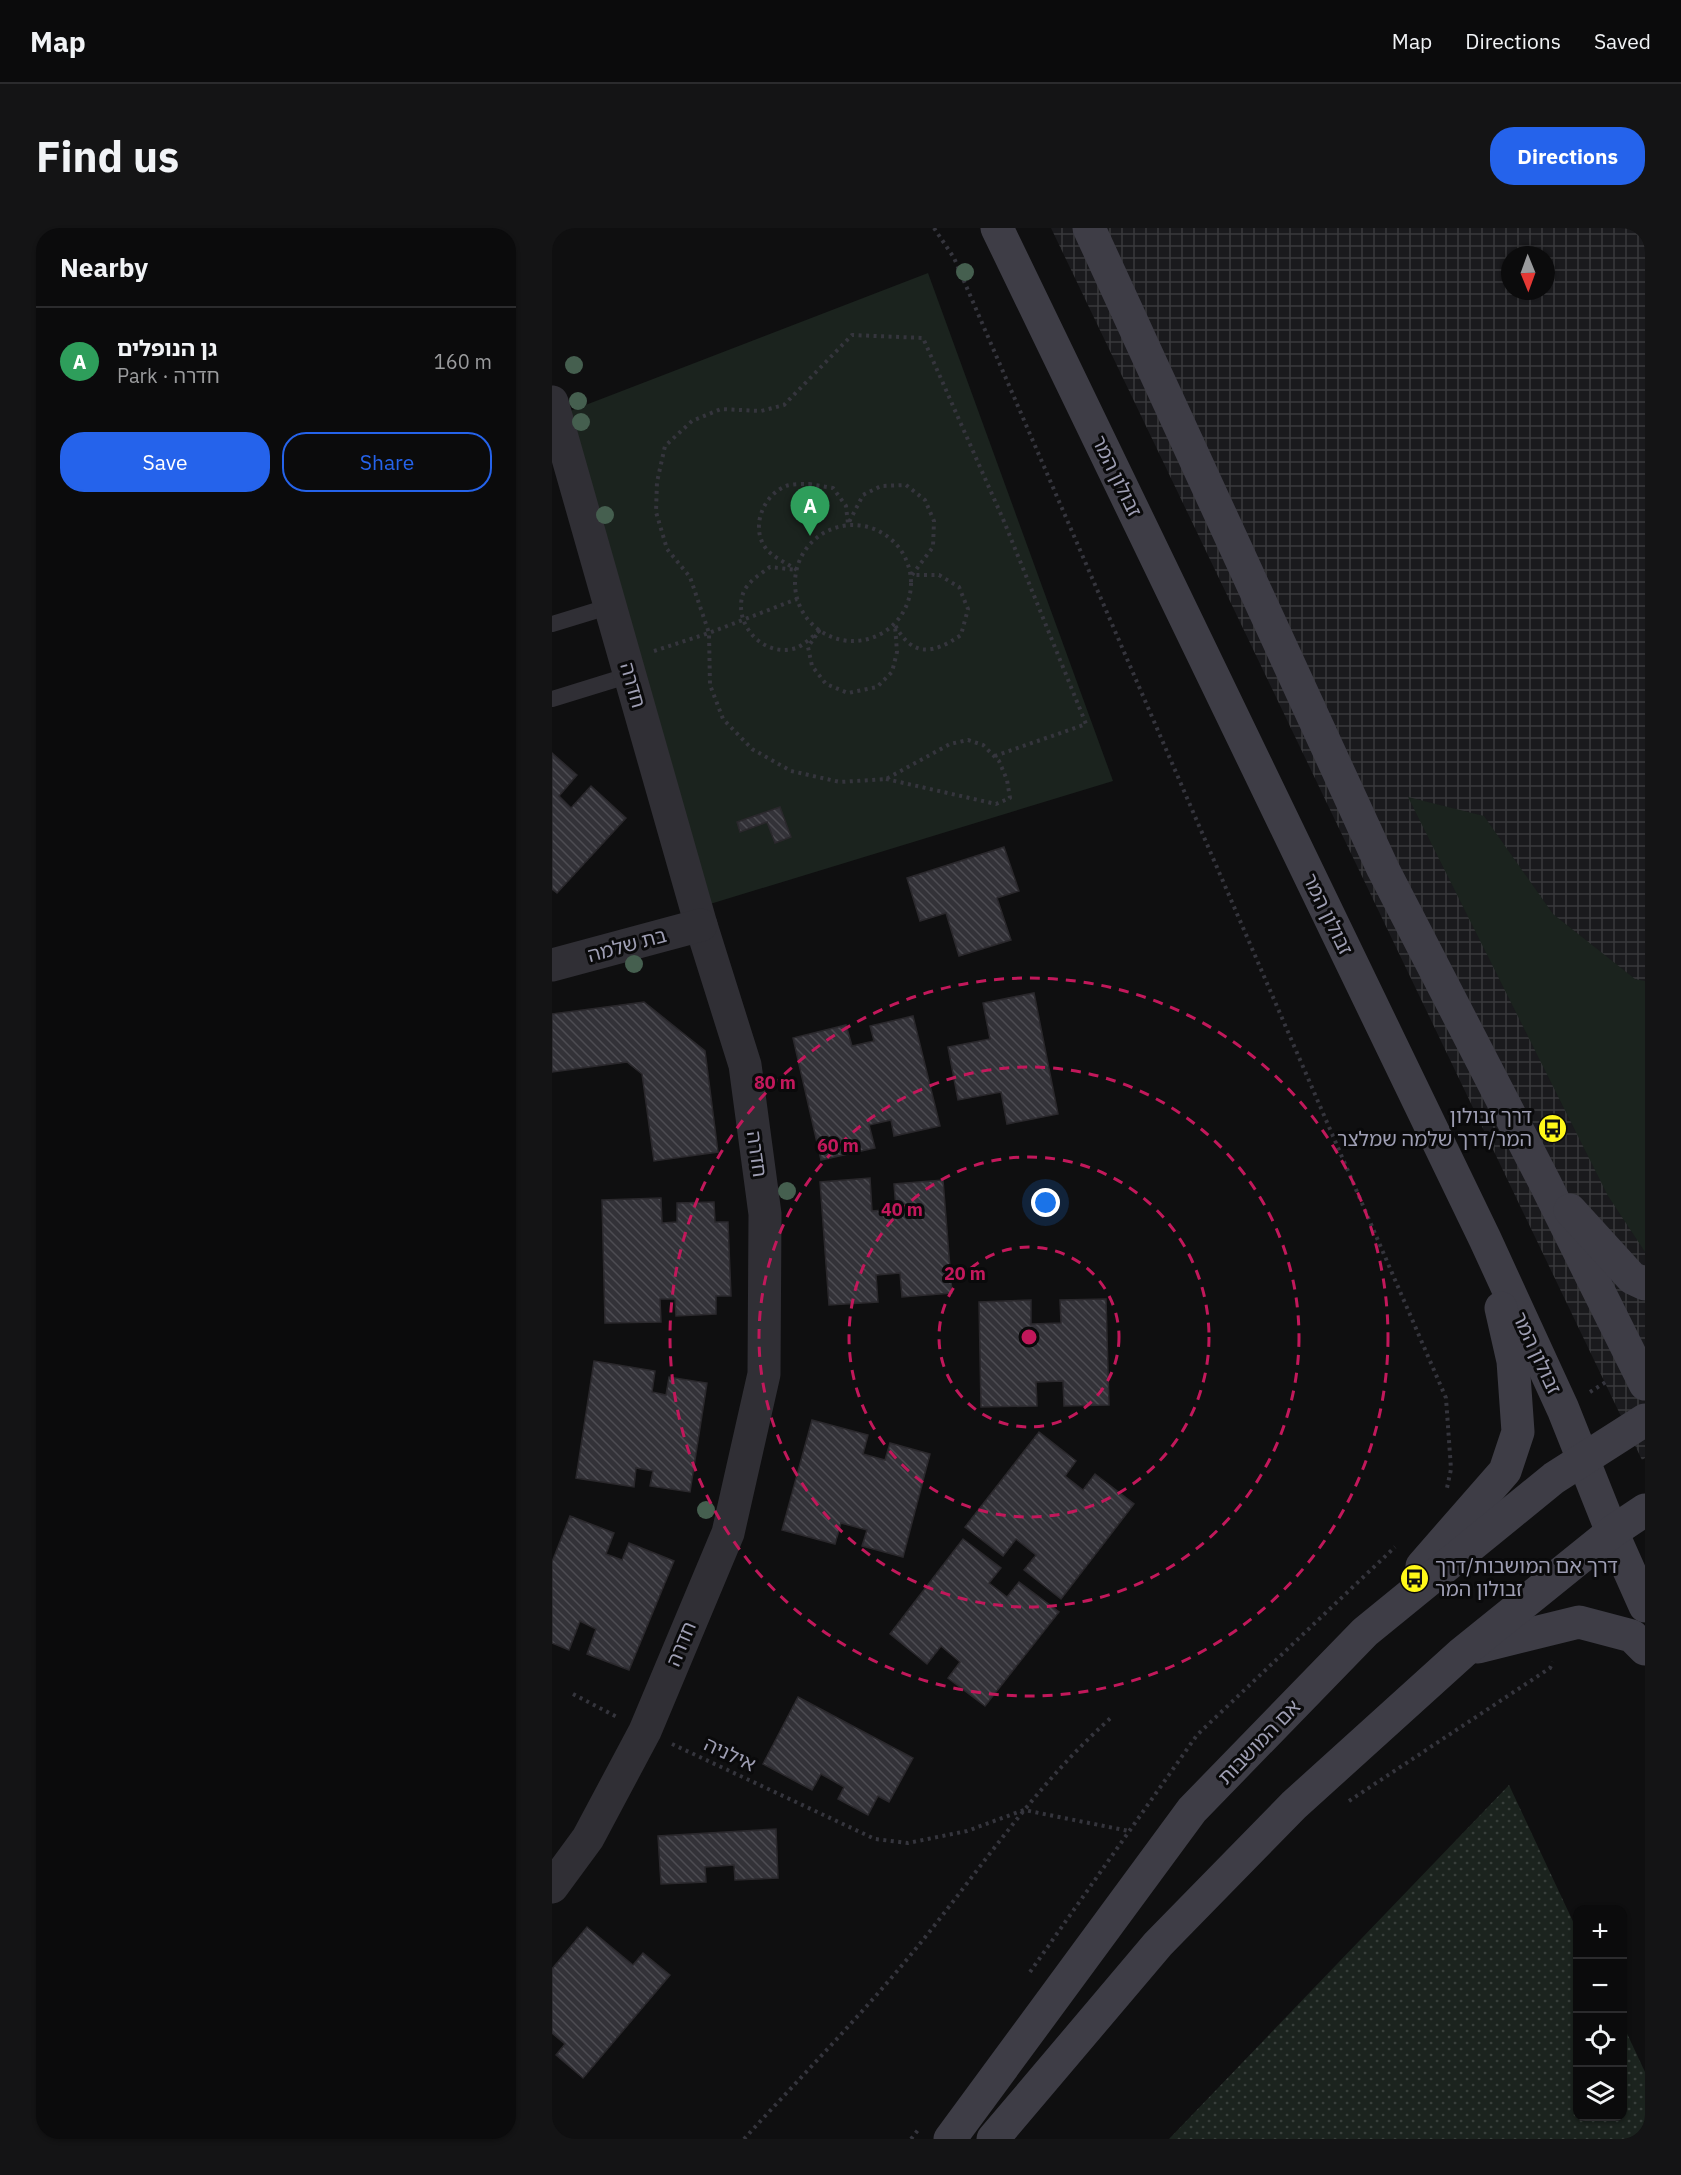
<!DOCTYPE html>
<html lang="en">
<head>
<meta charset="utf-8">
<style>
	body { margin:0; font-family:"IBM Plex Sans","Noto Sans Hebrew",sans-serif; background:#141415; color:#f1f3f6 }
	.controls { position:absolute; right:18px; bottom:18px; display:grid; overflow:hidden; border-radius:12px; box-shadow:0 2px 4px #0004 }
	.controls button { width:54px; height:54px; display:grid; place-items:center; padding:0; border:0; border-bottom:2px solid #2b2b2d; background:#0b0b0c; color:#f1f3f6; font:30px sans-serif }
	.compass { position:absolute; left:949px; top:18px; width:54px; height:54px; border-radius:50%; background:#0b0b0c; box-shadow:0 2px 4px #0004; rotate:179deg }
	.you { position:absolute; left:494px; top:975px; width:21px; height:21px; margin:-15px; border:4px solid #fff; border-radius:50%; background:#1a73e8; box-shadow:0 0 0 9px #1a73e833 }
	.badge { display:grid; place-items:center; width:39px; height:39px; border-radius:50%; background:#2563eb; color:#fff; font-size:20px; font-weight:700 }
	.pin { position:absolute; translate:-50% -50px; filter:drop-shadow(0 2px 3px #0008) }
	.pin::after { content:''; position:absolute; top:32px; width:21px; height:18px; background:inherit; clip-path:polygon(0 0,100% 0,50% 100%) }
	.list { margin:0; padding:0; list-style:none }
	h2 { display:flex; justify-content:space-between; align-items:center; height:78px; margin:0; padding:0 24px; font-size:26px }
	h2 small { font-size:20px; font-weight:400; color:#9a9b9d }
	.list li { display:grid; grid-template-columns:39px 1fr auto; gap:18px; align-items:center; box-sizing:border-box; height:108px; padding:0 24px; border-top:2px solid #2b2b2d }
	.list b { display:block; font-size:22px; white-space:nowrap }
	.list p { margin:0; font-size:20px; white-space:nowrap; color:#9a9b9d }
	.list em { font-size:20px; font-style:normal; color:#9a9b9d }
	.actions { display:flex; gap:12px; padding:18px 24px }
	.actions a { flex:1; padding:14px 0; border:2px solid #2563eb; border-radius:24px; text-align:center; font-size:21px; color:#2563eb }
	.actions .main { background:#2563eb; color:#fff }
	.icon { flex:none; width:33px; height:33px; fill:none; stroke:currentColor; stroke-width:2; stroke-linecap:round; stroke-linejoin:round }
	.map { position:relative; flex:none; width:1093px; height:1911px; overflow:hidden; border-radius:24px }
	header { display:flex; align-items:center; gap:36px; box-sizing:border-box; height:84px; padding:0 30px; background:#0b0b0c; border-bottom:2px solid #2b2b2d }
	header strong { font-size:28px }
	nav { display:flex; gap:33px; margin-inline-start:auto; font-size:21px }
	.intro { display:flex; align-items:center; justify-content:space-between; box-sizing:border-box; height:144px; padding:0 36px }
	h1 { margin:0; font-size:42px }
	.button { padding:15px 27px; border-radius:24px; background:#2563eb; color:#fff; font-size:21px; font-weight:700 }
	main { display:flex; gap:36px; padding:0 36px }
	aside { flex:1; background:#0b0b0c; border-radius:24px; box-shadow:0 2px 4px #0004 }
	.map>svg:first-child { display:block }
</style>
</head>
<body>
<header>
<strong>Map</strong>
<nav><a>Map</a><a>Directions</a><a>Saved</a></nav>
</header>
<div class="intro"><h1>Find us</h1><a class="button">Directions</a></div>
<main>
<aside>
<h2>Nearby<small></small></h2>
<ul class="list">
<li><span class="badge" style="background:#2e9e5b">A</span><div><b>גן הנופלים</b><p>Park · חדרה</p></div><em>160 m</em></li>
</ul>
<div class="actions"><a class="main">Save</a><a>Share</a></div>
</aside>
<div class="map">
<svg width="1093" height="1911" viewBox="0 0 1093 1911">
	<defs>
		<pattern id="industrial-grid" width="8" height="8" patternUnits="userSpaceOnUse" patternTransform="scale(1.5)"><rect width="8" height="8" fill="#1a1a1d"/><path d="M0 4h8M4 0v8" fill="none" stroke="#38383b"/></pattern>
		<pattern id="grass-dots" width="8" height="8" patternUnits="userSpaceOnUse" patternTransform="scale(1.5)"><rect width="8" height="8" fill="#1b231e"/><path d="M2 2h.1M6 6h.1" fill="none" stroke="#39403c" stroke-width="1.8" stroke-linecap="round"/></pattern>
		<pattern id="building-back-hatch" width="6" height="6" patternUnits="userSpaceOnUse" patternTransform="scale(1.5)"><rect width="6" height="6" fill="#333238"/><path d="M-1 5l2 2M0 0l6 6M5-1l2 2" fill="none" stroke="#4d4c52"/></pattern>
	</defs>
	<rect width="100%" height="100%" fill="#0f0f10"/>
	<!-- industrial -->
	<path fill="url(#industrial-grid)" fill-rule="evenodd" d="M499,0H1093V1230L1090,1232ZM958,27H994V63H958Z"/>
	<!-- grass -->
	<path fill="url(#grass-dots)" d="M957,1557L1025,1702L1026,1888H1070L1071,1797L1093,1844V1911H617Z"/>
	<!-- park -->
	<g fill="#1b231e">
		<path d="M376,45L561,553L145,680L5,188Z"/>
		<path d="M856,569L932,588L1001,686L1083,751L1093,753V1024L1056,968Z"/>
	</g>
	<!-- building -->
	<g fill="url(#building-back-hatch)" stroke="#2a282c" stroke-width="1.5">
		<path d="M0,525L25,547L7,568L19,580L39,558L74,590L5,665L0,661Z"/>
		<path d="M228,579L239,609L223,615L215,594L188,604L185,594Z"/>
		<path d="M452,619L467,663L445,670L459,712L407,728L394,685L368,693L355,650Z"/>
		<path d="M482,765L506,886L455,896L449,864L406,872L396,819L438,811L431,775Z"/>
		<path d="M92,774L153,823L166,924L102,933L90,846L75,834L0,844V786Z"/>
		<path d="M361,788L388,898L342,908L339,892L317,897L323,920L269,932L241,810L294,797L300,818L322,813L318,798Z"/>
		<path d="M318,950L320,983L344,981L342,956L391,952L400,1065L350,1069L348,1045L324,1047L326,1074L277,1077L268,954Z"/>
		<path d="M109,970L110,995L125,994V975L162,974L163,994H176L179,1068H164V1086L124,1088L123,1071H108L109,1094L53,1095L50,972Z"/>
		<path d="M554,1071L557,1177L512,1178L511,1153L484,1154L485,1178L429,1179L427,1074L479,1072V1096L509,1095L508,1072Z"/>
		<path d="M42,1133L103,1143L100,1164L114,1167L117,1149L155,1155L138,1264L98,1258L101,1243L84,1240L82,1259L24,1250Z"/>
		<path d="M260,1192L316,1207L311,1226L333,1232L338,1215L378,1226L351,1329L310,1318L315,1302L289,1295L283,1316L230,1302Z"/>
		<path d="M487,1204L524,1233L513,1248L531,1262L543,1246L582,1276L509,1371L472,1342L484,1327L464,1311L451,1328L413,1299Z"/>
		<path d="M18,1288L62,1305L54,1326L70,1332L77,1315L122,1333L77,1442L35,1426L44,1401L28,1393L17,1422L0,1415V1334Z"/>
		<path d="M411,1311L449,1340L437,1355L455,1369L467,1354L507,1384L433,1478L396,1450L408,1434L389,1418L375,1436L338,1406Z"/>
		<path d="M246,1469L361,1530L337,1574L326,1568L316,1587L286,1571L292,1559L269,1546L260,1562L211,1536Z"/>
		<path d="M224,1601L226,1650L183,1652L182,1637L153,1639L154,1654L109,1656L106,1608Z"/>
		<path d="M35,1699L81,1737L91,1725L118,1747L31,1850L4,1827L13,1816L0,1805V1741Z"/>
	</g>
	<g fill="none" stroke-linecap="round" stroke-linejoin="round">
		<!-- path -->
		<g stroke="#35353d" stroke-width="4" stroke-dasharray="3 4.5" stroke-linecap="butt">
			<path d="M382,0L402,30L894,1170L899,1241L895,1260"/>
			<path d="M257,256L281,260L294,278L296,296L311,267L329,258L354,257L373,272L382,293L381,319L360,347H387L407,359L416,381L409,407C381,426 361,430 343,397L345,424L340,444L325,459L296,465L274,456L260,438L256,419L267,403C261,408 252,417 244,420C214,430 183,400 190,369C193,355 207,347 218,339L245,342C236,336 225,331 217,324C197,304 209,268 234,258C240,256 250,256 257,256Z"/>
			<circle cx="301" cy="355" r="58"/>
			<path d="M102,423L157,405L245,371"/>
			<path d="M334,551L444,576L458,570L455,552L447,533L431,517L416,512L398,516L334,551L288,554L239,543L200,521L171,491L158,457L157,405L138,349L115,321L104,284L105,254L113,218L140,193L169,181L209,183L232,177L300,107L371,110L451,291L534,496L443,528"/>
			<path d="M1038,1164L1057,1152"/>
			<path d="M21,1466L65,1489"/>
			<path d="M120,1516L323,1611L356,1615L415,1603L472,1582L577,1603"/>
			<path d="M797,1573L998,1440L1001,1434"/>
			<path d="M478,1744L645,1507L843,1319"/>
			<path d="M192,1911C243,1855 297,1800 346,1742C418,1658 477,1562 561,1488"/>
			<path d="M359,1911L366,1902"/>
		</g>
		<!-- lane -->
		<g stroke="#302f35" stroke-width="16">
			<path d="M0,396L59,378"/>
			<path d="M0,471L78,447"/>
		</g>
		<!-- street -->
		<g stroke="#302f35" stroke-width="33">
			<path d="M0,174L149,697L193,837L213,986L212,1146L176,1305L93,1503L36,1610L0,1659"/>
			<path d="M0,737L149,697"/>
		</g>
		<!-- secondary -->
		<g stroke="#3e3d46" stroke-width="33">
			<path d="M445,0L933,1011L1011,1181L1060,1304L1093,1378"/>
			<path d="M537,0L831,641L993,955L1093,1156"/>
			<path d="M1018,982L1080,1050L1093,1056"/>
			<path d="M870,1338L953,1243L966,1204L961,1133L949,1080"/>
			<path d="M926,1419L1027,1394L1080,1408L1093,1421"/>
			<path d="M398,1911L640,1582L813,1404L1002,1250L1093,1192"/>
			<path d="M441,1911L606,1716L742,1577L910,1425L1060,1304L1093,1282"/>
		</g>
	</g>
	<!-- trees -->
	<g fill="#455f4f">
		<circle cx="413" cy="44" r="9"/>
		<circle cx="22" cy="137" r="9"/>
		<circle cx="26" cy="173" r="9"/>
		<circle cx="29" cy="194" r="9"/>
		<circle cx="53" cy="287" r="9"/>
		<circle cx="82" cy="736" r="9"/>
		<circle cx="235" cy="963" r="9"/>
		<circle cx="154" cy="1282" r="9"/>
	</g>
	<!-- distance rings -->
	<g fill="none" stroke="#c2185b" stroke-width="3" stroke-dasharray="10 8">
		<circle cx="477" cy="1109" r="90"/>
		<circle cx="477" cy="1109" r="180"/>
		<circle cx="477" cy="1109" r="270"/>
		<circle cx="477" cy="1109" r="359"/>
	</g>
	<!-- icons -->
	<defs>
		<symbol id="bus-disc" viewBox="-11 -11 22 22"><circle r="9.5" fill="#fff818" stroke="#0a0a0b"/><path d="M-5-6H5V4H4V6H2V4H-2V6H-4V4H-5ZM-3.5-4V0h7V-4ZM-3.5 1.2v1.5H-2V1.2ZM2 1.2v1.5H3.5V1.2Z" fill="#111"/></symbol>
	</defs>
	<g fill-rule="evenodd">
		<use href="#bus-disc" x="984" y="884" width="33" height="33"/>
		<use href="#bus-disc" x="846" y="1334" width="33" height="33"/>
	</g>
	<g text-anchor="middle" stroke-width="6" stroke-linejoin="round" paint-order="stroke">
		<!-- street labels -->
		<g font-size="20" fill="#9e9eb3" stroke="#0a0a0b">
			<text transform="translate(565 248) rotate(64)" y="7">זבולון המר</text>
			<text transform="translate(81 457) rotate(74)" y="7">חדרה</text>
			<text transform="translate(776 686) rotate(64)" y="7">זבולון המר</text>
			<text transform="translate(75 717) rotate(-15)" y="7">בת שלמה</text>
			<text transform="translate(205 926) rotate(82)" y="7">חדרה</text>
			<text transform="translate(985 1125) rotate(65)" y="7">זבולון המר</text>
			<text transform="translate(129 1416) rotate(-67)" y="7">חדרה</text>
			<text transform="translate(707 1514) rotate(-46)" y="7">אם המושבות</text>
			<text transform="translate(178 1526) rotate(25)" y="7">אילניה</text>
		</g>
		<!-- poi labels -->
		<g font-size="20" fill="#9e9eb3" stroke="#0a0a0b" text-anchor="end">
			<text x="980" y="895">דרך זבולון<tspan x="980" dy="23">המר/דרך שלמה שמלצר</tspan></text>
			<text x="883" y="1345" text-anchor="start">דרך אם המושבות/דרך<tspan x="883" dy="23">זבולון המר</tspan></text>
		</g>
	</g>
	<circle cx="477" cy="1109" r="9" fill="#c2185b" stroke="#0a0a0b" stroke-width="3"/>
	<g font-size="18" text-anchor="middle" font-weight="bold" fill="#c2185b" stroke="#0a0a0b" stroke-width="6" stroke-linejoin="round" paint-order="stroke">
		<text x="223" y="861">80 m</text>
		<text x="286" y="924">60 m</text>
		<text x="350" y="988">40 m</text>
		<text x="413" y="1052">20 m</text>
	</g>
</svg>
<div class="controls">
<button>+</button>
<button>−</button>
<button><svg class="icon" aria-label="locate" viewBox="0 0 24 24"><circle cx="12" cy="12" r="6"/><path d="M12 2v4M12 18v4M2 12h4M18 12h4"/></svg></button>
<button><svg class="icon" aria-label="layers" viewBox="0 0 24 24"><path d="M12 4l9 5-9 5-9-5zM3 14l9 5 9-5"/></svg></button>
</div>
<svg class="compass" viewBox="-18 -18 36 36"><path d="M0-13l5 13h-10z" fill="#e53935"/><path d="M0 13l5-13h-10z" fill="#9a9b9d"/></svg>
<div class="you"></div>
<div class="pin badge" style="left:258px;top:308px;background:#2e9e5b">A</div>
</div>
</main>
</body>
</html>
